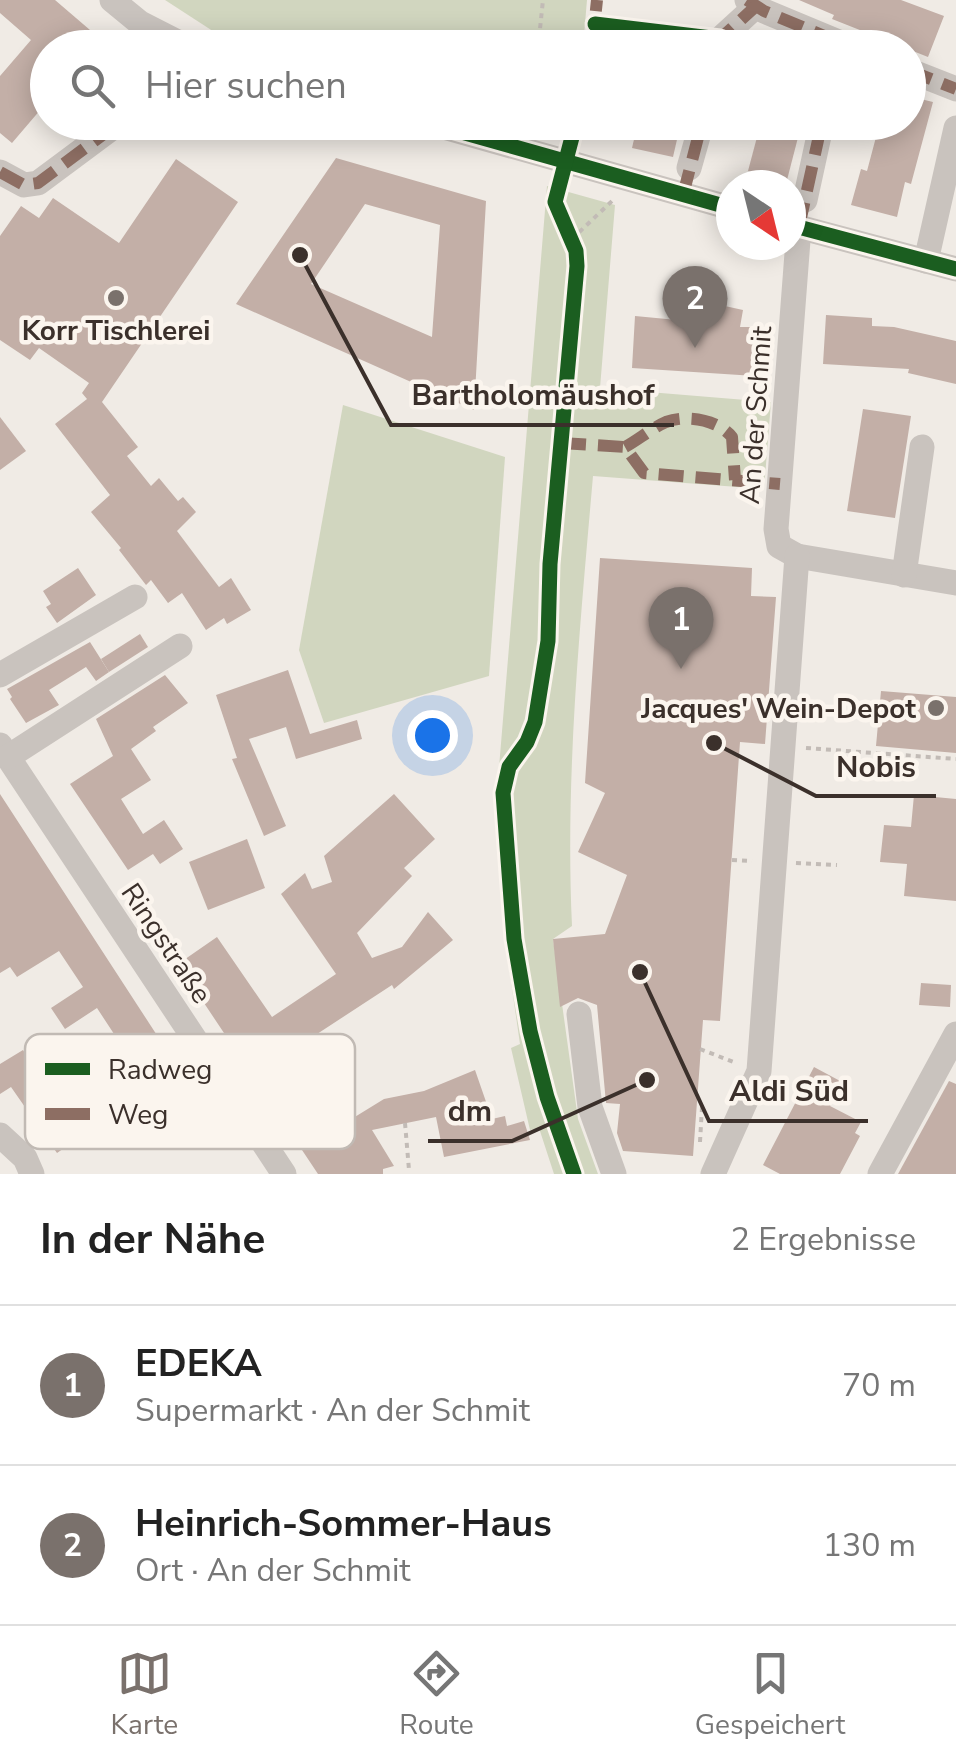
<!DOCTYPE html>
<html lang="de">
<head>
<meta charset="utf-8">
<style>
	body { margin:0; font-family:"Nunito Sans",sans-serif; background:#f6f6f6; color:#222 }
	.compass { position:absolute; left:716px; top:170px; width:90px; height:90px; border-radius:50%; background:#fff; box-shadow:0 5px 25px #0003; rotate:145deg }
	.you { position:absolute; left:432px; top:735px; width:35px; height:35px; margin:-25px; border:8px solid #fff; border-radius:50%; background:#1a73e8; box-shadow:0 0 0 15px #1a73e833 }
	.badge { display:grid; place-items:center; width:65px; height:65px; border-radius:50%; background:#7a716c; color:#fff; font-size:32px; font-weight:700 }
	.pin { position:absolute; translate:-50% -82px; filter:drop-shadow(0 2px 5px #0008) }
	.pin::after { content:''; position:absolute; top:52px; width:35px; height:30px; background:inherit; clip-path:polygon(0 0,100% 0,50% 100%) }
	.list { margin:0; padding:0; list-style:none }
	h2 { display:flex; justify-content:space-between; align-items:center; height:130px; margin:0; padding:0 40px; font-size:42px }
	h2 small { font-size:32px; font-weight:400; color:#767676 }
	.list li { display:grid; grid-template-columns:65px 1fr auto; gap:30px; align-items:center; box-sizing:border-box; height:160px; padding:0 40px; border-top:2px solid #e0e0e0 }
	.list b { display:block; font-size:38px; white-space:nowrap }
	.list p { margin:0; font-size:32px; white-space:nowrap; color:#767676 }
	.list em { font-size:32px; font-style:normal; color:#767676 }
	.icon { flex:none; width:55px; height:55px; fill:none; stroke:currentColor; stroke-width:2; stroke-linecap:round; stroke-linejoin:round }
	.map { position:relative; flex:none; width:956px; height:1174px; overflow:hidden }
	.search { position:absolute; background:#fff; box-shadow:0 5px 25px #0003; left:30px; right:30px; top:30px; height:110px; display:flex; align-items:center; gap:25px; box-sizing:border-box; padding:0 35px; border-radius:55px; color:#767676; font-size:38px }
	.sheet { height:450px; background:#fff }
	nav { display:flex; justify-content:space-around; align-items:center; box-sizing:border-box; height:140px; border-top:2px solid #e0e0e0; background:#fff; font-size:28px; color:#767676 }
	nav a { display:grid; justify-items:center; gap:5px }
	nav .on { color:#7a716c }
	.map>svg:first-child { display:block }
</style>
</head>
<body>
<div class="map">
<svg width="956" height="1174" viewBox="0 0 956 1174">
	<rect width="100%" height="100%" fill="#f0ebe5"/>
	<!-- green -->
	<g fill="#d1d6bf">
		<path d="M165,0H587L583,47H273L222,37Z"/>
		<path d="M547,186L615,205L600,388L771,402L764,489L593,476C580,626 565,776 572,926L553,939L578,1119L598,1174H554L539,1128L530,1130L511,1048L520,1044L503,926L497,792Z"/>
		<path d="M343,405L505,457L489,676L324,723L299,650Z"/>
	</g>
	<!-- building -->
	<g fill="#c3afa7" fill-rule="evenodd">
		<path d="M0,0H55L97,36L87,48H48L47,102L12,143L0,133V76L31,40L0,13Z"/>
		<path d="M799,0H901L944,16L928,57L832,19L834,15Z"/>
		<path d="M908,96L933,102L911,184L905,182L897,217L851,205L861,169L867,171L880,122H908Z"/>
		<path d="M638,122H681L673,157L632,148Z"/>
		<path d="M761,122H802L787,180L748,171Z"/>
		<path d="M336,158L486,201L474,410L236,304ZM365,204L440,225L432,337L311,284Z"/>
		<path d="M176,159L238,202L102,402L138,447L127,456L151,486L159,478L178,501L183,497L196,512L177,531L219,587L231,578L251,610L227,624L224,618L206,630L182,593L168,603L151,580L146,585L119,550L121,548L91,512L110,495L55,424L87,399L82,393L89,383L39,348L30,360L0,340V236L21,206L39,218L53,198L119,243Z"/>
		<path d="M702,301L743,310L740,327H759L755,376L632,368L635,316L698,322Z"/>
		<path d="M826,315L872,318V326L894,327L956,341V384L908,373L909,369L823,364Z"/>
		<path d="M863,409L911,416L895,518L847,511Z"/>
		<path d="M0,417L26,451L0,470Z"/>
		<path d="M600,558L752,568L751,596L776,597L765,744L740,742L720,1021L703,1020L693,1156L623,1151L617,1133L620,1104L606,1103L597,1005L578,998L560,1007L553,939L605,934L627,875L578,852L605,793L585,783Z"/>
		<path d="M78,568L96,595L57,623L46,607L51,604L43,591Z"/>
		<path d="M140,634L148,647L109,672L101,659Z"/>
		<path d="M90,642L109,672L96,681L86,667L49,690L59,705L26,723L10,699L12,697L7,689Z"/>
		<path d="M288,670L310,734L357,720L362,739L296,759L286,727L249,739L286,826L264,836L232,759L237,758L216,695Z"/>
		<path d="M165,675L188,703L153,727L156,731L131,749L151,780L121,799L143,834L164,820L183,849L160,864L153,854L128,870L70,784L113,756L96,719Z"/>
		<path d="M881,691L956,697V753L876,746Z"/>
		<path d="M0,794L203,1106L201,1107L208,1118L181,1136L164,1111L136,1130L121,1107L145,1091L130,1069L135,1066L97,1008L65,1029L51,1008L83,987L59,951L17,977L10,967L0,973Z"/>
		<path d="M394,794L435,839L404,868L412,876L357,933L372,958L402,947L428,912L453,940L394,989L392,985L314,1036L340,1080L309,1098L332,1131L384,1099L424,1091L475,1070L492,1119L505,1116L507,1126L524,1121L530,1140L444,1157L436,1117L372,1130L394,1166L383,1169V1174H318L178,964L217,937L272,1017L336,974L281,894L305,873L312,889L332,882L324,856Z"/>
		<path d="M914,795L956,799V901L904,896L907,864L880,862L884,825L911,827Z"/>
		<path d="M247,839L265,888L208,910L189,862Z"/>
		<path d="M921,983L951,985L950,1007L919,1005Z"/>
		<path d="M23,1050L39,1075L24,1084L67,1091L65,1100L78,1119H106L57,1153L11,1087L0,1094V1064Z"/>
		<path d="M814,1067L842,1082L830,1106L861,1122L855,1133L860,1136L840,1174H780L763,1165Z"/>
		<path d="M949,1081L956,1084V1174H898Z"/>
	</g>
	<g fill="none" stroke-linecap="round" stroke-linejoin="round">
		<!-- path -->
		<g stroke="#c2bbb6" stroke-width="4" stroke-dasharray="5 5" stroke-linecap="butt">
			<path d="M538,48L543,0"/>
			<path d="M572,239L612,201"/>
			<path d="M806,748L956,759"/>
			<path d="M732,860L752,861"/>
			<path d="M796,863L837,865"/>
			<path d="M700,1049L736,1063"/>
			<path d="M405,1123L409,1170"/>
			<path d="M700,1142L702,1107"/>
		</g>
		<!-- minor -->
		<g stroke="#c9c3be" stroke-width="25">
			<path d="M112,0L140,23L189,48"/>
			<path d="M747,0L764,11L853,48"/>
			<path d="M718,48L720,39L755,7"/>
			<path d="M908,70L956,89"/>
			<path d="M426,122L731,208"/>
			<path d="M689,168L702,122"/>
			<path d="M0,172L24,185L38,183L120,122"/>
			<path d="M805,200L822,122"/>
			<path d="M791,225L956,269"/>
			<path d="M799,227L776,529L779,546L797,556L956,583"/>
			<path d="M926,261L956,128"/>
			<path d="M904,575L922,447"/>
			<path d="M0,675L135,597"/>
			<path d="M0,745L284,1174"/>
			<path d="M8,757L180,646"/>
			<path d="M579,1014L590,1107L614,1174"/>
			<path d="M0,1135L25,1158L32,1174"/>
			<path d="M713,1174L759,1071L797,556"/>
			<path d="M880,1174L956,1034"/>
		</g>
		<!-- quiet -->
		<g stroke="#8d6e63" stroke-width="12" stroke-dasharray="25 12" stroke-linecap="butt">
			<path d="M747,0L764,11L853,48"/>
			<path d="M718,47L720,39L755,7"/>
			<path d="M592,48L597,0"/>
			<path d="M908,70L956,89"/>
			<path d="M0,172L24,185L38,183L120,122"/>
			<path d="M683,195L702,122"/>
			<path d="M799,227L822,122"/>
			<path d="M561,443L625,447L644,473L780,484"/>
			<path d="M625,447C638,440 652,428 666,422C688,414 718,420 732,437L735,480"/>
		</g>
		<defs>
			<g id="cycleway">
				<path d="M595,24L720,39"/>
				<path d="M426,122L731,208"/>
				<path d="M791,225L956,269"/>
				<path d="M574,1174L547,1097L530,1031L514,939L503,793L509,767L527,742L535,722L548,641L550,564L577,266L576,251L555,202L576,122"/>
			</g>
		</defs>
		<!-- cycleway casing -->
		<use href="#cycleway" stroke="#fbf5ee" stroke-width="21"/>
		<!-- cycleway -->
		<use href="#cycleway" stroke="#1b5e20" stroke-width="15"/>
	</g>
	<!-- markers -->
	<g fill="#7a716c" stroke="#fbf5ee" stroke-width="4">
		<circle cx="116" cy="298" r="10"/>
		<circle cx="936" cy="708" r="10"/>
	</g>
	<g text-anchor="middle" stroke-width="9" stroke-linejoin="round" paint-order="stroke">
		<!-- poi labels -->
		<g font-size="28" font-weight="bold" fill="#3b302b" stroke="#fbf5ee">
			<text x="116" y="340">Korr Tischlerei</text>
			<text x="916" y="718" text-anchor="end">Jacques' Wein-Depot</text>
		</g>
		<!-- street labels -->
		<g font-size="28" fill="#3b302b" stroke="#fbf5ee">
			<text transform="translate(755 415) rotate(-86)" y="10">An der Schmit</text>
			<text transform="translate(167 943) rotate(56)" y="10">Ringstraße</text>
		</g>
	</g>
	<!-- legend -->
	<rect x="25" y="1034" width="330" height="115" rx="15" fill="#fbf5ee" stroke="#c1bab4" stroke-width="2.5"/>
	<rect x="45" y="1063" width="45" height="12" fill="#1b5e20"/>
	<rect x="45" y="1108" width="45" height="12" fill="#8d6e63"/>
	<g font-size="28" fill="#3b302b">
		<text x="108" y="1079">Radweg</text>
		<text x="108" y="1124">Weg</text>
	</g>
	<!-- callouts -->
	<path fill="none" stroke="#3b302b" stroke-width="4" d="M300 255L391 425H674M714 743L816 796H936M640 972L709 1121H868M647 1080L512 1141H428"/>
	<g fill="#3b302b" stroke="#fbf5ee" stroke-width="4">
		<circle cx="300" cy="255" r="10"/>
		<circle cx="714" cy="743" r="10"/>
		<circle cx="640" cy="972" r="10"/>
		<circle cx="647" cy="1080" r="10"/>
	</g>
	<g font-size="30" text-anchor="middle" font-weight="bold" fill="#3b302b" stroke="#fbf5ee" stroke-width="9" stroke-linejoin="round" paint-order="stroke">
		<text x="533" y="405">Bartholomäushof</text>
		<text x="876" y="777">Nobis</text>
		<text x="789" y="1101">Aldi Süd</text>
		<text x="470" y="1121">dm</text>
	</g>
</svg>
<svg class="compass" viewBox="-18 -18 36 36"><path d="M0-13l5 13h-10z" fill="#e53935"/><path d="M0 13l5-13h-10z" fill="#767676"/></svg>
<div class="you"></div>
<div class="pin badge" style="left:681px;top:669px">1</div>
<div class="pin badge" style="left:695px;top:348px">2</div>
<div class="search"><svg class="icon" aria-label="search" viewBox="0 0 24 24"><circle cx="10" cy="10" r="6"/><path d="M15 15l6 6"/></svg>Hier suchen</div>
</div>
<section class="sheet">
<h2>In der Nähe<small>2 Ergebnisse</small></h2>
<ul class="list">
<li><span class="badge">1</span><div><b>EDEKA</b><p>Supermarkt · An der Schmit</p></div><em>70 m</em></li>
<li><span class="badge">2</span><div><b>Heinrich-Sommer-Haus</b><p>Ort · An der Schmit</p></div><em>130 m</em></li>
</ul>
</section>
<nav>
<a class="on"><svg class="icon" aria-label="map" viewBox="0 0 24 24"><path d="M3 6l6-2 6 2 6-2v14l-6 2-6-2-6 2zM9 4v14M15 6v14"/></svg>Karte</a>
<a><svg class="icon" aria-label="directions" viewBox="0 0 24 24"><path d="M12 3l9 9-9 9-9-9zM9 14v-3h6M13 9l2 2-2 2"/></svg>Route</a>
<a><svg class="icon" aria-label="saved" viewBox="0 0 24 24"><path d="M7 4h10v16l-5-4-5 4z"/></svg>Gespeichert</a>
</nav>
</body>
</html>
